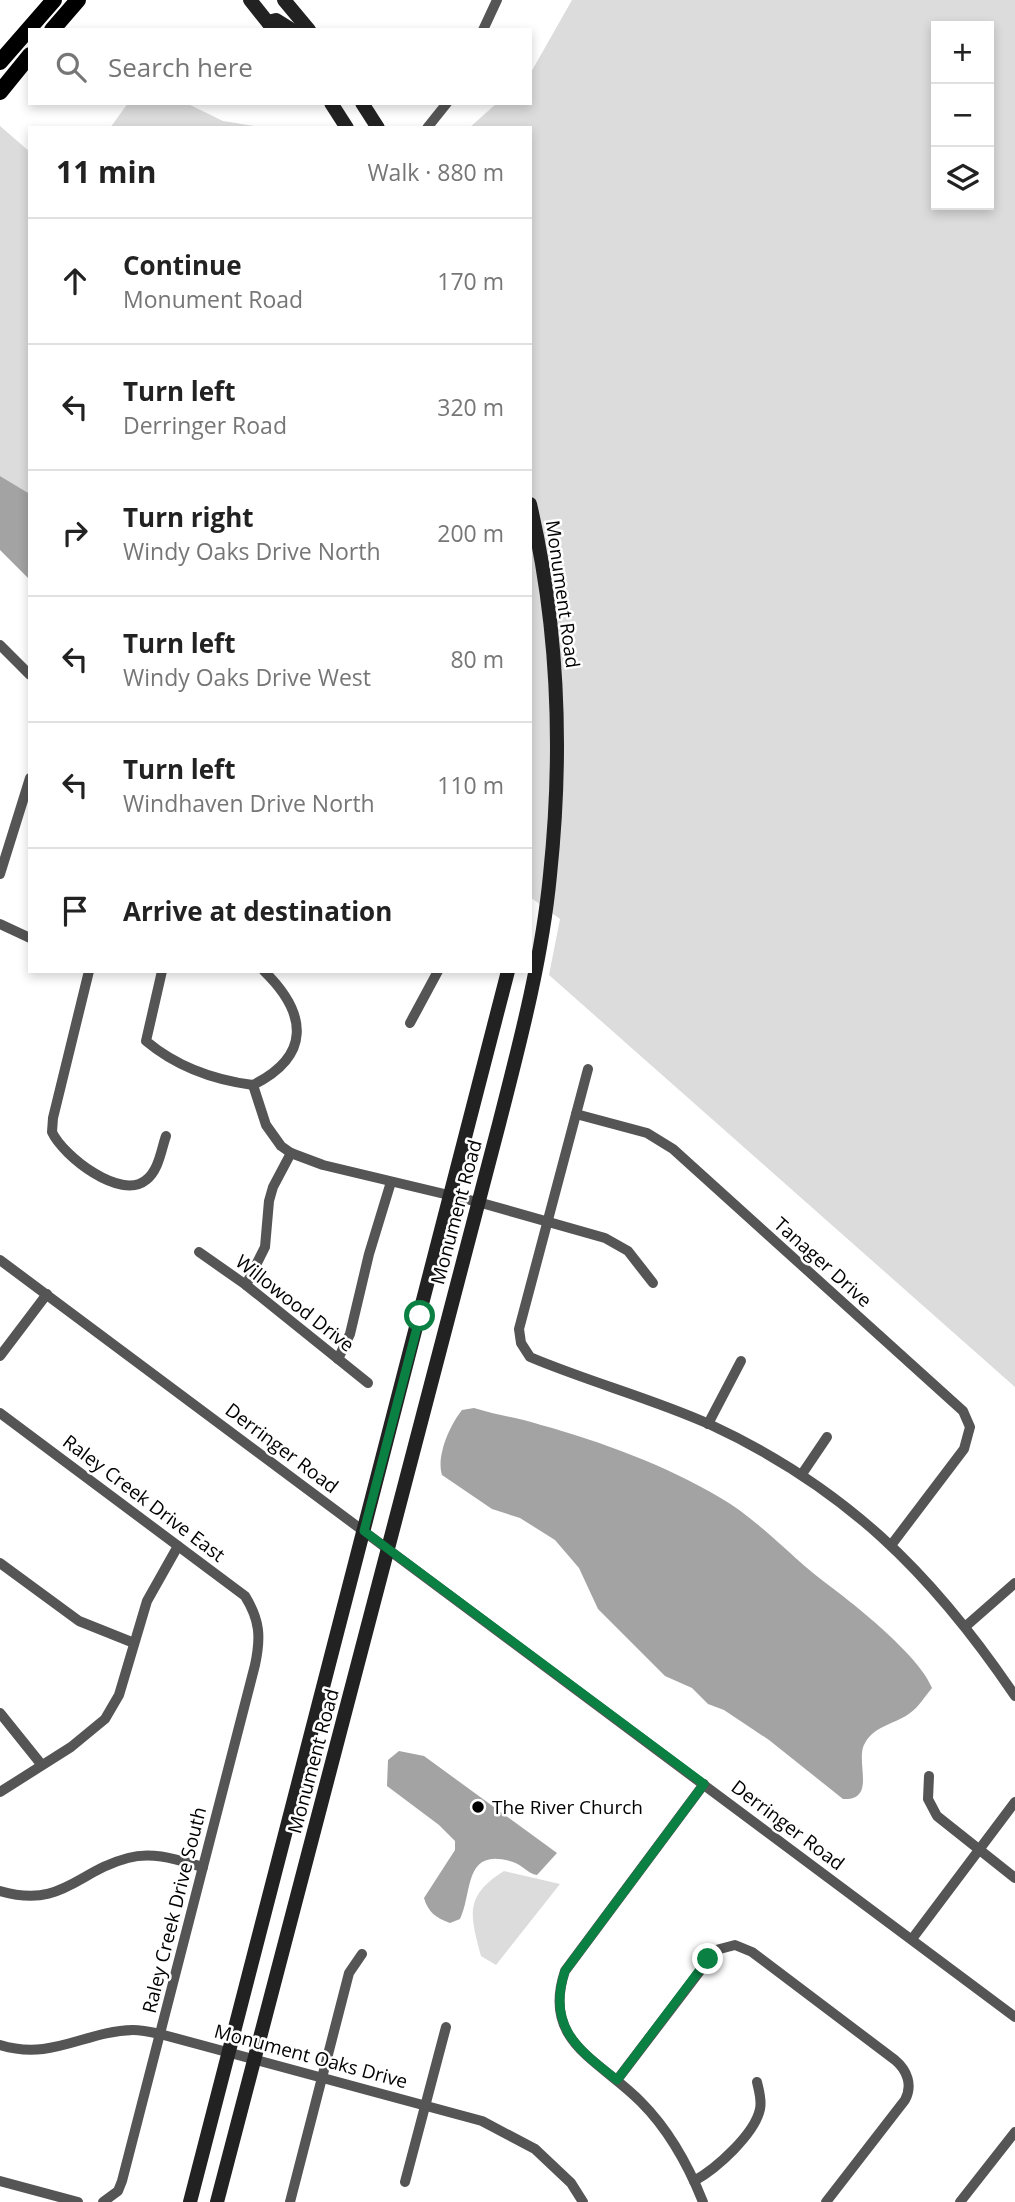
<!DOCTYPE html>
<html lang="en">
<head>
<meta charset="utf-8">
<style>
	body { margin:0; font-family:"Open Sans",sans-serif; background:#f2f2f2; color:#222 }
	.controls { position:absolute; right:21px; top:21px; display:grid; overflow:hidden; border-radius:0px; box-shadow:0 4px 10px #0003 }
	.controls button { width:63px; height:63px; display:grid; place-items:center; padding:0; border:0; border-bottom:2px solid #e0e0e0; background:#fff; color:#222; font:35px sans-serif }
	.stop { position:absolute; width:21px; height:21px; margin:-16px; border:5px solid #0b8043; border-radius:50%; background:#fff }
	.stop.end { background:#0b8043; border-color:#fff; box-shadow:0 2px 7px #0008 }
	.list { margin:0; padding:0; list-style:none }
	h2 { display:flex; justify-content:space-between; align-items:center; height:91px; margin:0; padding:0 28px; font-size:30px }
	h2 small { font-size:23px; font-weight:400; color:#767676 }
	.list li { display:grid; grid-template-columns:46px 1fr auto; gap:21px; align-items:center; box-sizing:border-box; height:126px; padding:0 28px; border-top:2px solid #e0e0e0 }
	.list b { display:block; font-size:26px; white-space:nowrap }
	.list p { margin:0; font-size:23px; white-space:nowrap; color:#767676 }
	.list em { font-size:23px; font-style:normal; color:#767676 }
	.icon { flex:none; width:38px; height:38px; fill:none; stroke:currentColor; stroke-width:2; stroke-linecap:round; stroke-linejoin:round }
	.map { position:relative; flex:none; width:1015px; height:2202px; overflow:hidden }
	.search { position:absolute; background:#fff; box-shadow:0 4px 10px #0003; left:28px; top:28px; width:504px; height:77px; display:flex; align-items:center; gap:18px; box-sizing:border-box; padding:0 24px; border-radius:0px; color:#767676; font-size:26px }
	.panel { position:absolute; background:#fff; box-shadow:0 4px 10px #0003; left:28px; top:126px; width:504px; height:847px; border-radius:0px }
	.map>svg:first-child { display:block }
</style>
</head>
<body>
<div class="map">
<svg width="1015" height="2202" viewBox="0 0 1015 2202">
	<rect width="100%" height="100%" fill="#fff"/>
	<!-- green -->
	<g fill="#dcdcdc" fill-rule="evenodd">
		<path d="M572,0H1015V1387L549,975L560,919L530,897V128H469L497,103H530V74ZM936,26H989V205H936Z"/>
		<path d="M128,103H186L223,121L267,128H110Z"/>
		<path d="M0,126L30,152V494L0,476Z"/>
		<path d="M504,1871L560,1884L496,1965L481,1956C470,1915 464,1896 504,1871Z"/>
	</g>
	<!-- water -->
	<g fill="#a3a3a3">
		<path d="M0,476L30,494V580L0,550Z"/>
		<path d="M474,1408C496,1415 519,1418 541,1425C600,1441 667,1466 719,1497C761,1521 792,1559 831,1587C859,1608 920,1657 932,1688C925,1696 919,1707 910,1713C896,1724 875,1725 865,1743C854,1760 878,1801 843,1799L769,1740L724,1710L708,1704L692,1688L665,1676L598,1609L579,1568L555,1540L520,1518L492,1509L442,1475C436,1456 450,1425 462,1410Z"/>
		<path d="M399,1751L424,1756L557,1853L537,1875C528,1874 523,1865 513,1862C463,1846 473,1892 460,1919L450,1923C436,1918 428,1912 424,1898L455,1850V1841L439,1825L387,1786L388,1760Z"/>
	</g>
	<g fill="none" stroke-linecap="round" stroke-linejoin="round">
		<!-- street -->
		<g stroke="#555" stroke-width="10">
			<path d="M483,30L497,0"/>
			<path d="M427,128L447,103"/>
			<path d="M0,645L30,675"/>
			<path d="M0,874L30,778"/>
			<path d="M0,924L30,938"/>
			<path d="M89,971L53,1118L52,1132C63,1156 121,1201 146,1180C159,1170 161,1150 166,1136"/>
			<path d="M162,971L146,1041C177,1067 214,1080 253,1085"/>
			<path d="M410,1023L438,971"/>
			<path d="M588,1069L519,1329L521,1343L530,1357C589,1382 651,1398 709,1424C845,1487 932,1573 1015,1696"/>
			<path d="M253,1085L266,1125L281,1146L291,1153L323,1165L478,1202L605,1238L628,1251L653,1283"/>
			<path d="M253,1085C311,1056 308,1014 264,971"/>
			<path d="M576,1114L647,1133L673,1149L963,1411L970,1427L964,1449L892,1544"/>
			<path d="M199,1252L246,1285L368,1383"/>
			<path d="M0,1260L1015,2017"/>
			<path d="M246,1285L265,1247L269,1201L273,1187L291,1153"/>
			<path d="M0,1356L47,1294"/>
			<path d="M338,1359L350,1334L369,1254L391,1182"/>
			<path d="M0,1413L245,1596C260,1620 261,1637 255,1665L122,2181L118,2191L103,2202"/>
			<path d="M708,1424L741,1361"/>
			<path d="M802,1474L827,1437"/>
			<path d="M0,1563L79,1621L134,1643"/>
			<path d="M966,1626L1015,1583"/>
			<path d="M0,1713L41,1764"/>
			<path d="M929,1776L928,1799L937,1816L1015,1878"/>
			<path d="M0,1792L71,1747L105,1719L119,1695L147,1601L178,1546"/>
			<path d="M0,1891C63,1909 77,1871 128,1858C153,1851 178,1860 203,1867"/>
			<path d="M912,1939L1015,1802"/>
			<path d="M0,2045C52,2061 85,2031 133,2030C142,2030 151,2032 160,2034L482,2121L535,2149L571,2183L583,2202"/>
			<path d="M617,2080L716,1950L735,1945L752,1952L895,2060C907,2070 913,2085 905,2100L826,2202"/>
			<path d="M0,2181L78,2202"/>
			<path d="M694,2181C716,2169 755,2134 760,2109C762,2100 759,2091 757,2082"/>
			<path d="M405,2182L446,2027"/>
			<path d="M290,2202L349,1973L362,1954"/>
			<path d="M703,2202C689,2167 668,2129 641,2102C600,2060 541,2042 565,1971L704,1784"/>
			<path d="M960,2202L1015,2132"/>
		</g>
		<!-- secondary -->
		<g stroke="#222" stroke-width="14">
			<path d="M250,0L274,30"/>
			<path d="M284,0L309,30"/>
			<path d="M268,22L276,20L292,30"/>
			<path d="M331,103L347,128"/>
			<path d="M362,103L378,128"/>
			<path d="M190,2202L508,971"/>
			<path d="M217,2202L499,1124C520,1042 542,959 550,875C563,752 558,624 530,504"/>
		</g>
		<!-- primary -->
		<g stroke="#000" stroke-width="16">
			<path d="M52,30L78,0"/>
			<path d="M0,62L54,0"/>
			<path d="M0,92L30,55"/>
		</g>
	</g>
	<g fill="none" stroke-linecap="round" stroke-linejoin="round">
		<!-- route -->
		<path stroke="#0b8043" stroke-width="9" d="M420,1316L364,1531L704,1784L565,1971C547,2026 577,2049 617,2080L708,1959"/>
	</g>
	<!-- markers -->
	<circle fill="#000" stroke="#fff" stroke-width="2.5" cx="478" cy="1807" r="7"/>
	<g text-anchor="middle" stroke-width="5" stroke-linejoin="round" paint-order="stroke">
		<!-- street labels -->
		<g font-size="19" fill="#000" stroke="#fff">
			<text transform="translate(563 594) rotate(82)" y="7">Monument Road</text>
			<text transform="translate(456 1212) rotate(-75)" y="7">Monument Road</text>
			<text transform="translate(823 1262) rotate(42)" y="7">Tanager Drive</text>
			<text transform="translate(295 1303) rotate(38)" y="7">Willowood Drive</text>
			<text transform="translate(282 1448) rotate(37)" y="7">Derringer Road</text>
			<text transform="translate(144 1498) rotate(37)" y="7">Raley Creek Drive East</text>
			<text transform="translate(313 1761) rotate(-75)" y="7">Monument Road</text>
			<text transform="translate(788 1825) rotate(37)" y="7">Derringer Road</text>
			<text transform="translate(174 1910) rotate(-76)" y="7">Raley Creek Drive South</text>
			<text transform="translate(311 2056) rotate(15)" y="7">Monument Oaks Drive</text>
		</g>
		<!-- poi labels -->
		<g font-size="19" fill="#000" stroke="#fff" text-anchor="start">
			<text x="492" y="1814">The River Church</text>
		</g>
	</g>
</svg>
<div class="controls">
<button>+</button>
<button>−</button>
<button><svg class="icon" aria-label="layers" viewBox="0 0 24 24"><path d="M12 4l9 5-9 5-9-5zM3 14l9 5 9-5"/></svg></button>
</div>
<div class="stop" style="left:420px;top:1316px"></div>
<div class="stop end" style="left:708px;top:1959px"></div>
<div class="search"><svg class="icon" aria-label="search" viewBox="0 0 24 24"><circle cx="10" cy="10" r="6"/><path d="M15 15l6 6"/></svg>Search here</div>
<section class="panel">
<h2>11 min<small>Walk · 880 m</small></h2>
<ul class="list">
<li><svg class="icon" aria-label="ahead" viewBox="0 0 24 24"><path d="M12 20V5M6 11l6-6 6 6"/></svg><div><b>Continue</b><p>Monument Road</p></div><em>170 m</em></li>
<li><svg class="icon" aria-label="left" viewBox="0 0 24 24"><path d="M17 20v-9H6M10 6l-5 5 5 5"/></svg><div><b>Turn left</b><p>Derringer Road</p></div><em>320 m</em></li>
<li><svg class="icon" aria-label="right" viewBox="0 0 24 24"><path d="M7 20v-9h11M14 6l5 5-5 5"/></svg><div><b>Turn right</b><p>Windy Oaks Drive North</p></div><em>200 m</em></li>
<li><svg class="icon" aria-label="left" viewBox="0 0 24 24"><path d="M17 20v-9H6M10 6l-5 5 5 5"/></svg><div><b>Turn left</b><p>Windy Oaks Drive West</p></div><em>80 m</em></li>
<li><svg class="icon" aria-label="left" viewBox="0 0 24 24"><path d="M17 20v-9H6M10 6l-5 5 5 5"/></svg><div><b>Turn left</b><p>Windhaven Drive North</p></div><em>110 m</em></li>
<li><svg class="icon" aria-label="arrive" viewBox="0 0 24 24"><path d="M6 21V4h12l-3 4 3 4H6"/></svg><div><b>Arrive at destination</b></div></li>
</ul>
</section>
</div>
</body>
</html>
